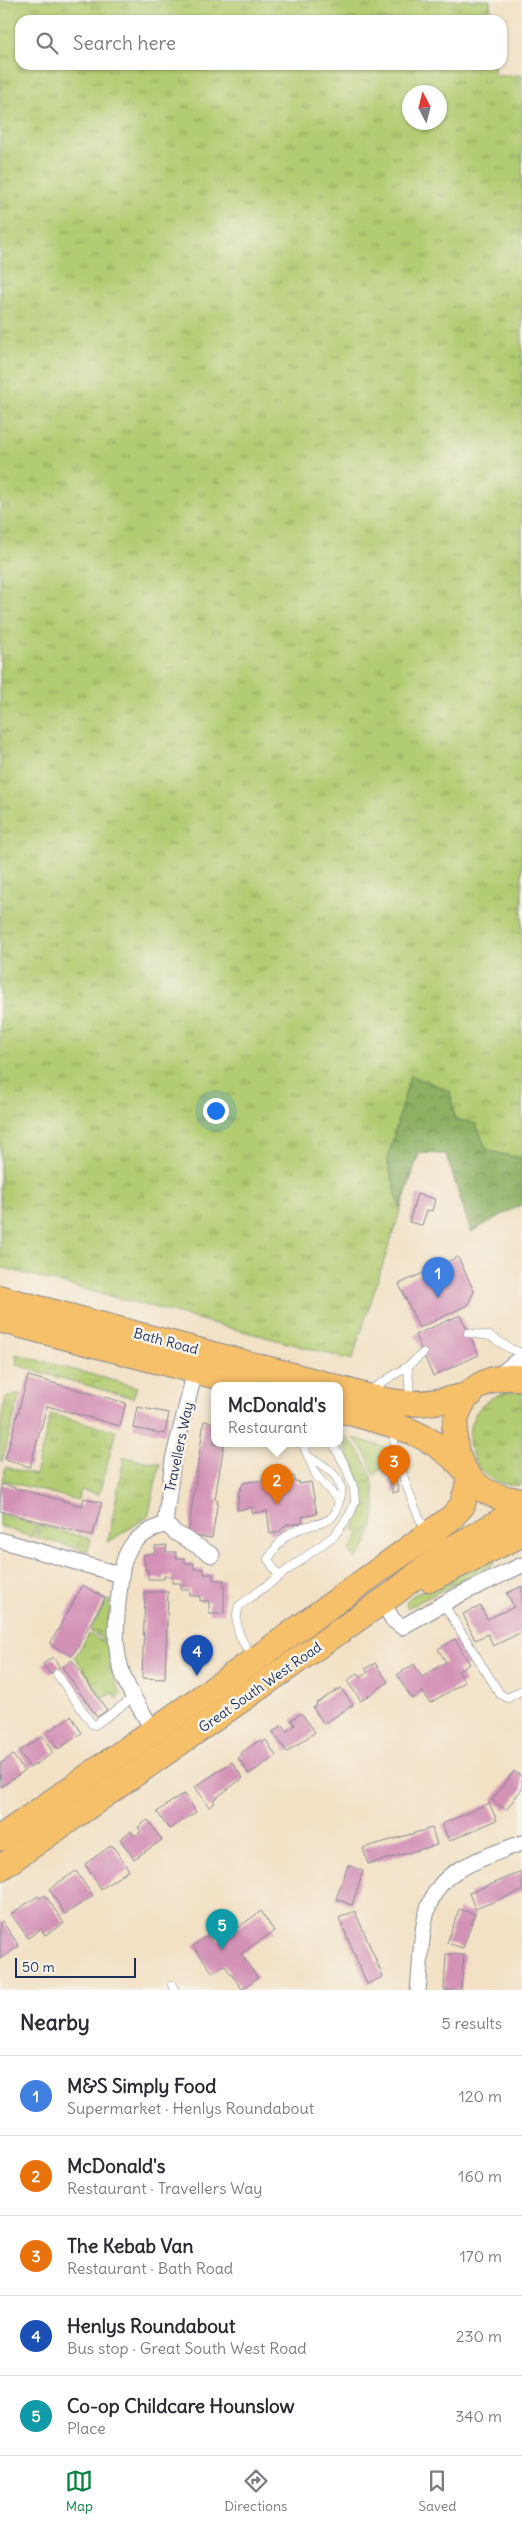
<!DOCTYPE html>
<html lang="en">
<head>
<meta charset="utf-8">
<style>
	body { margin:0; font-family:Delius,sans-serif; background:#f7f7f7; color:#2b2b33 }
	.compass { position:absolute; left:402px; top:85px; width:45px; height:45px; border-radius:50%; background:#fff; box-shadow:0 1px 4px #0004; rotate:353deg }
	.scale { position:absolute; left:15px; bottom:12px; width:121px; box-sizing:border-box; padding-left:5px; border:2px solid #1b2f5e; border-top:0; font-size:14px; line-height:18px; white-space:nowrap; color:#1b2f5e; -webkit-text-stroke:4px #f7f3e8; paint-order:stroke }
	.you { position:absolute; left:215px; top:1110px; width:18px; height:18px; margin:-12px; border:4px solid #fff; border-radius:50%; background:#1a73e8; box-shadow:0 0 0 8px #1a73e833 }
	.badge { display:grid; place-items:center; width:32px; height:32px; border-radius:50%; background:#0b8043; color:#fff; font-size:16px; font-weight:700 }
	.pin { position:absolute; translate:-50% -41px; filter:drop-shadow(0 1px 2px #0008) }
	.pin::after { content:''; position:absolute; top:26px; width:18px; height:15px; background:inherit; clip-path:polygon(0 0,100% 0,50% 100%) }
	.popup { position:absolute; left:211px; top:1382px; width:132px; height:65px; box-sizing:border-box; display:grid; place-content:center; border-radius:10px; background:#fff; filter:drop-shadow(0 1px 4px #0005); font-size:16px; white-space:nowrap; color:#7c7c81 }
	.popup b { font-size:19px; color:#2b2b33 }
	.popup::after { content:''; position:absolute; left:50%; top:100%; margin-left:-10px; border:10px solid transparent; border-top-color:#fff }
	.list { margin:0; padding:0; list-style:none }
	h2 { display:flex; justify-content:space-between; align-items:center; height:65px; margin:0; padding:0 20px; font-size:21px }
	h2 small { font-size:16px; font-weight:400; color:#7c7c81 }
	.list li { display:grid; grid-template-columns:32px 1fr auto; gap:15px; align-items:center; box-sizing:border-box; height:80px; padding:0 20px; border-top:1px solid #e1e1e2 }
	.list b { display:block; font-size:19px; white-space:nowrap }
	.list p { margin:0; font-size:16px; white-space:nowrap; color:#7c7c81 }
	.list em { font-size:16px; font-style:normal; color:#7c7c81 }
	.icon { flex:none; width:28px; height:28px; fill:none; stroke:currentColor; stroke-width:2; stroke-linecap:round; stroke-linejoin:round }
	.map { position:relative; flex:none; width:522px; height:1990px; overflow:hidden }
	.search { position:absolute; background:#fff; box-shadow:0 1px 4px #0004; left:15px; right:15px; top:15px; height:55px; display:flex; align-items:center; gap:12px; box-sizing:border-box; padding:0 18px; border-radius:15px; color:#7c7c81; font-size:19px }
	.sheet { height:465px; background:#fff }
	nav { display:flex; justify-content:space-around; align-items:center; box-sizing:border-box; height:70px; border-top:1px solid #e1e1e2; background:#fff; font-size:14px; color:#7c7c81 }
	nav a { display:grid; justify-items:center; gap:2px }
	nav .on { color:#0b8043 }
	.map>svg:first-child { display:block }
</style>
</head>
<body>
<div class="map">
<svg width="522" height="1990" viewBox="0 0 522 1990">
	<defs>
		<pattern id="grass-tufts" width="24" height="20" patternUnits="userSpaceOnUse" patternTransform="scale(1.25)"><rect width="24" height="20" fill="#b2cc71"/><path d="M3 7l-1-3M5 7V3M7 7l1-3M15 17l-1-3M17 17v-4M19 17l1-3" fill="none" stroke="#90a660"/></pattern>
		<pattern id="forest-crowns" width="20" height="18" patternUnits="userSpaceOnUse" patternTransform="scale(1.25)"><rect width="20" height="18" fill="#8db063"/><path d="M2 6a3 3 0 1 1 6 0M12 15a3 3 0 1 1 6 0" fill="none" stroke="#729055"/></pattern>
	</defs>
	<rect width="100%" height="100%" fill="#f7f3e8"/>
	<filter id="ink" filterUnits="userSpaceOnUse"><feTurbulence type="fractalNoise" baseFrequency=".02" numOctaves="2"/><feDisplacementMap in="SourceGraphic" scale="10" xChannelSelector="R" yChannelSelector="G"/><feConvolveMatrix kernelMatrix="1 2 1 2 8 2 1 2 1" color-interpolation-filters="sRGB"/></filter>
	<filter id="wash" filterUnits="userSpaceOnUse"><feTurbulence type="fractalNoise" baseFrequency=".0096" numOctaves="4" result="noise"/><feDisplacementMap in="SourceGraphic" scale="20" xChannelSelector="R" yChannelSelector="G"/><feGaussianBlur stdDeviation="1.12" result="paint"/><feColorMatrix in="noise" values="0 0 0 0 0 0 0 0 0 0 0 0 0 0 0 0 0 1.4 0 .05"/><feComposite in="paint" operator="in"/></filter>
	<g filter="url(#wash)">
		<rect width="100%" height="100%" fill="#f2e1c5"/>
		<!-- grass -->
		<g fill="url(#grass-tufts)" stroke="#667e68" fill-rule="evenodd">
			<path d="M0,0H85V2L176,0H490L491,20H20V65H494V76L522,75V1204L471,1232L446,1154L419,1153L352,1360L0,1267ZM410,92H440V122H410Z"/>
			<path d="M16,1354L137,1387L133,1398L32,1370L17,1365Z"/>
			<path d="M507,1392H522V1485C464,1492 446,1407 507,1392Z"/>
			<path d="M16,1394H20L2,1462L0,1461C0,1449 0,1403 8,1396C9,1395 15,1394 16,1394Z"/>
			<path d="M51,1414L116,1431L99,1494L81,1490L78,1500L2,1480L6,1467L35,1475Z"/>
			<path d="M343,1435C380,1461 386,1526 356,1559L350,1551L360,1532L354,1529L363,1504L362,1492L359,1479L341,1438Z"/>
			<path d="M354,1438L385,1447L389,1460L375,1476L365,1452Z"/>
			<path d="M124,1457L160,1464L148,1517L108,1542Z"/>
			<path d="M0,1514L36,1525L32,1537L0,1526Z"/>
			<path d="M38,1525L91,1539L88,1551L35,1537Z"/>
			<path d="M492,1554L494,1564L407,1608L406,1602L410,1597Z"/>
			<path d="M107,1600H110L108,1642L90,1631Z"/>
			<path d="M89,1634L109,1645C109,1664 112,1678 121,1694L117,1699L113,1693L103,1699L75,1657Z"/>
		</g>
		<!-- forest -->
		<path fill="url(#forest-crowns)" stroke="#547060" d="M410,1075L450,1091L455,1119L476,1124L487,1150L522,1159V1204L471,1232L446,1154L419,1153L400,1208L387,1161Z"/>
		<g id="blocks">
			<!-- building -->
			<g fill="#d391b6">
				<path d="M417,1194L435,1199L432,1211L427,1210L422,1225L409,1222Z"/>
				<path d="M458,1257L474,1291L468,1305L419,1328L399,1284Z"/>
				<path d="M460,1315L479,1355L433,1376L415,1335Z"/>
				<path d="M28,1376L126,1403L120,1426L47,1406L30,1467L5,1460Z"/>
				<path d="M137,1407L169,1413L165,1434L133,1428Z"/>
				<path d="M204,1421L214,1423V1444H224L215,1499L218,1500L212,1538L188,1535Z"/>
				<path d="M294,1476L295,1482L299,1481V1484L311,1482L317,1514L302,1517L303,1523L288,1525V1523L279,1532L270,1534L267,1511L252,1513V1507L237,1510L239,1492L243,1483L269,1479V1481Z"/>
				<path d="M395,1478L399,1491L393,1493L389,1480Z"/>
				<path d="M1,1484L82,1506L84,1498L102,1503L92,1536L0,1511Z"/>
				<path d="M167,1545L166,1552H176V1558H185V1563H194V1569H204V1574H213V1580H224V1614H209V1601H200V1596H190V1590H181V1583H172V1576H164V1579H148V1569L145,1570L144,1555L155,1552V1546Z"/>
				<path d="M83,1585L105,1598L72,1656L50,1644Z"/>
				<path d="M522,1586V1632L493,1646L488,1634L475,1640L463,1614L481,1606L487,1619L514,1607L507,1593Z"/>
				<path d="M145,1592H168L165,1679L142,1678Z"/>
				<path d="M455,1639L470,1664L458,1671L465,1682L430,1703L423,1692L412,1699L397,1675L414,1664L422,1677L446,1662L438,1649Z"/>
				<path d="M53,1657L60,1667L50,1674L43,1664Z"/>
				<path d="M72,1660L107,1710L97,1717L62,1667Z"/>
				<path d="M375,1663L388,1682L361,1701L347,1681L358,1673L361,1677L368,1672L365,1669Z"/>
				<path d="M341,1688L353,1705L324,1724L313,1708L317,1705L316,1703Z"/>
				<path d="M301,1713L315,1732L287,1752L273,1732L283,1725L287,1731L295,1725L291,1720Z"/>
				<path d="M71,1716L82,1733L58,1749L47,1732Z"/>
				<path d="M43,1736L53,1753L30,1768L19,1751Z"/>
				<path d="M260,1740L262,1743L266,1740L276,1756L249,1774L238,1758L242,1755L241,1753Z"/>
				<path d="M13,1755L24,1771L1,1787L0,1764Z"/>
				<path d="M232,1762L243,1778L213,1800L215,1803L209,1807L195,1787Z"/>
				<path d="M514,1771L522,1777V1789L506,1810L492,1800Z"/>
				<path d="M185,1794L196,1812L169,1829L157,1812L179,1796Z"/>
				<path d="M489,1803L497,1820L449,1841L442,1824Z"/>
				<path d="M148,1820L162,1840L134,1859L120,1839L131,1831L134,1836L141,1832L138,1827Z"/>
				<path d="M432,1828L437,1845L368,1864L363,1848Z"/>
				<path d="M112,1845L129,1870L101,1889L85,1864Z"/>
				<path d="M348,1865L363,1871L352,1905L336,1899Z"/>
				<path d="M76,1871L93,1896L65,1914L49,1889Z"/>
				<path d="M522,1872V1891L475,1909L469,1893Z"/>
				<path d="M45,1895L64,1923L45,1935L41,1929L28,1938L11,1914L38,1896L40,1898Z"/>
				<path d="M459,1909L475,1914L463,1948L447,1943Z"/>
				<path d="M261,1911L274,1931L241,1954L258,1978L242,1989L224,1965L213,1973L193,1946L212,1932L219,1941Z"/>
				<path d="M355,1911L383,1977L367,1984L339,1918Z"/>
				<path d="M2,1921L19,1946L0,1959V1923Z"/>
				<path d="M446,1954L464,1955L461,1990H444Z"/>
			</g>
		</g>
	</g>
	<g filter="url(#ink)">
		<use href="#blocks" fill-opacity="0" stroke="#868892" stroke-width="1"/>
		<g fill="none" stroke-linecap="round" stroke-linejoin="round">
			<defs>
				<g id="service">
					<path d="M468,1333L490,1336L511,1349L522,1353"/>
					<path d="M408,1366L410,1400"/>
					<path d="M369,1391L408,1366L423,1353"/>
					<path d="M394,1430C391,1449 416,1515 427,1532"/>
					<path d="M309,1457C326,1465 349,1482 339,1501"/>
					<path d="M279,1577L268,1559C274,1551 279,1541 288,1535C310,1518 334,1532 339,1501L316,1475L303,1445"/>
					<path d="M443,1603L500,1694L508,1698L522,1690"/>
					<path d="M253,1656C241,1642 232,1625 239,1606L335,1535L350,1514L355,1502L354,1489L346,1467L333,1444"/>
					<path d="M57,1674L92,1724L95,1725L133,1698"/>
					<path d="M172,1985L175,1990"/>
				</g>
				<g id="minor">
					<path d="M195,1371L173,1460L165,1524L176,1533L212,1555"/>
					<path d="M495,1378L522,1357"/>
					<path d="M0,1540L121,1575C125,1545 137,1535 165,1524"/>
					<path d="M121,1575C119,1598 114,1624 117,1648C119,1679 138,1705 154,1731"/>
					<path d="M382,1601L393,1620L402,1627L457,1596L522,1565"/>
					<path d="M418,1990C423,1951 416,1897 455,1872C474,1860 500,1851 522,1843"/>
				</g>
				<g id="trunk">
					<path d="M0,1298L332,1386"/>
					<path d="M0,1320L253,1386"/>
					<path d="M522,1378C432,1366 432,1500 522,1500"/>
					<path d="M340,1389C394,1404 415,1410 471,1394"/>
					<path d="M340,1410C386,1423 425,1429 460,1464"/>
					<path d="M430,1579L522,1534"/>
					<path d="M0,1838L256,1659L451,1518L462,1506L470,1478"/>
					<path d="M0,1868L393,1594L444,1553L522,1509"/>
				</g>
			</defs>
			<!-- service casing -->
			<use href="#service" stroke="#868892" stroke-width="9"/>
			<!-- minor casing -->
			<use href="#minor" stroke="#868892" stroke-width="17"/>
			<!-- trunk casing -->
			<use href="#trunk" stroke="#868892" stroke-width="27"/>
			<!-- service -->
			<use href="#service" stroke="#fff" stroke-width="8"/>
			<!-- minor -->
			<use href="#minor" stroke="#fff" stroke-width="15"/>
			<!-- trunk -->
			<use href="#trunk" stroke="#f6c06b" stroke-width="25"/>
		</g>
	</g>
	<g text-anchor="middle" stroke-width="5" stroke-linejoin="round" paint-order="stroke">
		<!-- street labels -->
		<g font-size="14" fill="#1b2f5e" stroke="#f7f3e8">
			<text transform="translate(166 1341) rotate(15)" y="5">Bath Road</text>
			<text transform="translate(179 1447) rotate(-78)" y="5">Travellers Way</text>
			<text transform="translate(260 1687) rotate(-35)" y="5">Great South West Road</text>
		</g>
	</g>
</svg>
<svg class="compass" viewBox="-18 -18 36 36"><path d="M0-13l5 13h-10z" fill="#e53935"/><path d="M0 13l5-13h-10z" fill="#7c7c81"/></svg>
<div class="scale">50 m</div>
<div class="you"></div>
<div class="pin badge" style="left:438px;top:1298px;background:#3f7fe0">1</div>
<div class="pin badge" style="left:277px;top:1505px;background:#e8710a">2</div>
<div class="popup"><b>McDonald's</b>Restaurant</div>
<div class="pin badge" style="left:394px;top:1486px;background:#e8710a">3</div>
<div class="pin badge" style="left:197px;top:1676px;background:#1a4fb4">4</div>
<div class="pin badge" style="left:222px;top:1950px;background:#0f9aa8">5</div>
<div class="search"><svg class="icon" aria-label="search" viewBox="0 0 24 24"><circle cx="10" cy="10" r="6"/><path d="M15 15l6 6"/></svg>Search here</div>
</div>
<section class="sheet">
<h2>Nearby<small>5 results</small></h2>
<ul class="list">
<li><span class="badge" style="background:#3f7fe0">1</span><div><b>M&amp;S Simply Food</b><p>Supermarket · Henlys Roundabout</p></div><em>120 m</em></li>
<li><span class="badge" style="background:#e8710a">2</span><div><b>McDonald's</b><p>Restaurant · Travellers Way</p></div><em>160 m</em></li>
<li><span class="badge" style="background:#e8710a">3</span><div><b>The Kebab Van</b><p>Restaurant · Bath Road</p></div><em>170 m</em></li>
<li><span class="badge" style="background:#1a4fb4">4</span><div><b>Henlys Roundabout</b><p>Bus stop · Great South West Road</p></div><em>230 m</em></li>
<li><span class="badge" style="background:#0f9aa8">5</span><div><b>Co-op Childcare Hounslow</b><p>Place</p></div><em>340 m</em></li>
</ul>
</section>
<nav>
<a class="on"><svg class="icon" aria-label="map" viewBox="0 0 24 24"><path d="M3 6l6-2 6 2 6-2v14l-6 2-6-2-6 2zM9 4v14M15 6v14"/></svg>Map</a>
<a><svg class="icon" aria-label="directions" viewBox="0 0 24 24"><path d="M12 3l9 9-9 9-9-9zM9 14v-3h6M13 9l2 2-2 2"/></svg>Directions</a>
<a><svg class="icon" aria-label="saved" viewBox="0 0 24 24"><path d="M7 4h10v16l-5-4-5 4z"/></svg>Saved</a>
</nav>
</body>
</html>
